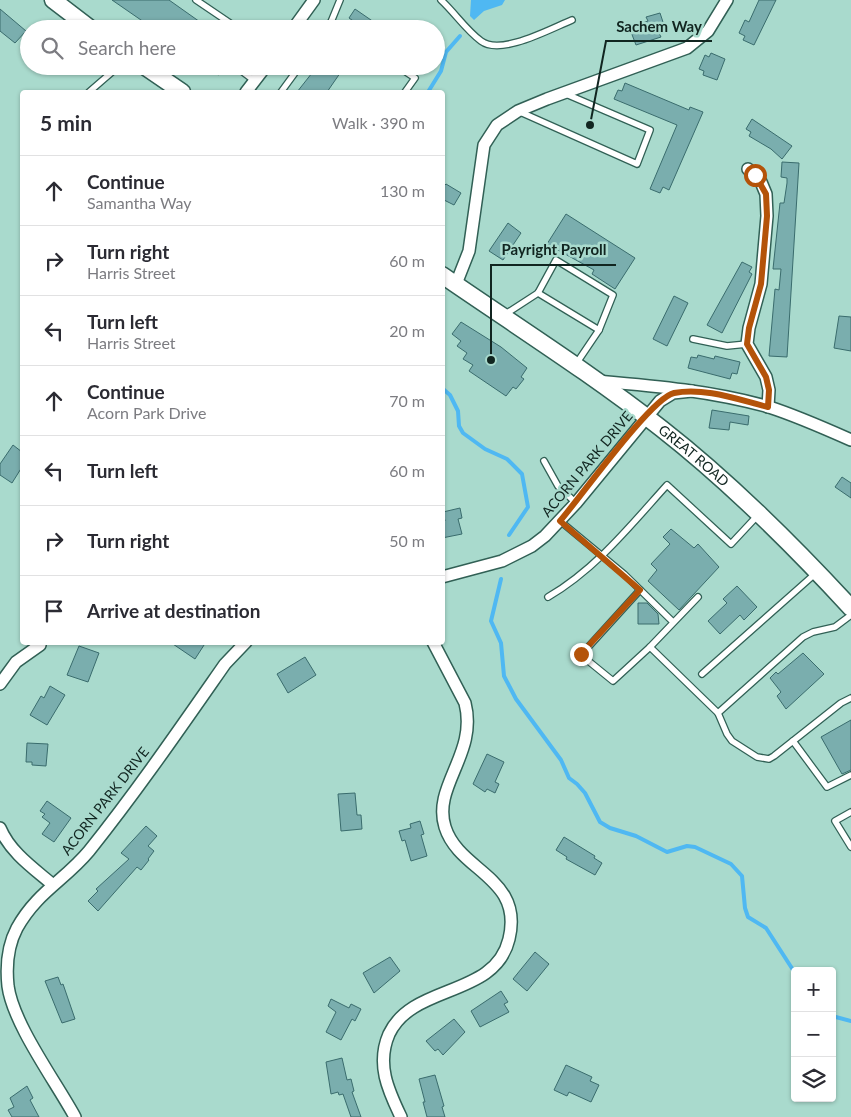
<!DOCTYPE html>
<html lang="en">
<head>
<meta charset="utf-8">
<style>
	body { margin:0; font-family:Lato,sans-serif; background:#f2f2f3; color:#2b2b33 }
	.controls { position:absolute; right:15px; bottom:15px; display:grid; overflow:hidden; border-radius:5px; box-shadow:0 1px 4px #0004 }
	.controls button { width:45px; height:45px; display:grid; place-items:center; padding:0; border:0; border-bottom:1px solid #e1e1e2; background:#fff; color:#2b2b33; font:25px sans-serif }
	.stop { position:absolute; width:15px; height:15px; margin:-11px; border:4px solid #b45309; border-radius:50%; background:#fff }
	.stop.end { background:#b45309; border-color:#fff; box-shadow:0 1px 5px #0008 }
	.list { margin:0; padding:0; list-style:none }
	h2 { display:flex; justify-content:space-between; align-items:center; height:65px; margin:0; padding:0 20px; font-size:21px }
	h2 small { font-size:16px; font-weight:400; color:#7c7c81 }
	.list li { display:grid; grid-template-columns:32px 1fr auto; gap:15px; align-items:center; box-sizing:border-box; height:70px; padding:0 20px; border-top:1px solid #e1e1e2 }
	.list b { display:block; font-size:19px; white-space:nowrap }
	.list p { margin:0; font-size:16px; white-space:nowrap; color:#7c7c81 }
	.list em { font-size:16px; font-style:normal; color:#7c7c81 }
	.icon { flex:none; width:28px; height:28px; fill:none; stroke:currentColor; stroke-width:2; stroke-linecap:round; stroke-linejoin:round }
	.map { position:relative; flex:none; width:851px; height:1117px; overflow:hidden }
	.search { position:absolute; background:#fff; box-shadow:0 1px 4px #0004; left:20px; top:20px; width:425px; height:55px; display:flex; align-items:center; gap:12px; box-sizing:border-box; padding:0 18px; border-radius:28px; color:#7c7c81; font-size:19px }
	.panel { position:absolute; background:#fff; box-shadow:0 1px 4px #0004; left:20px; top:90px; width:425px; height:555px; border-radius:5px }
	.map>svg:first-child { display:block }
</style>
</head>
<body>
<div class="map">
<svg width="851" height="1117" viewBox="0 0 851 1117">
	<rect width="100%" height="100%" fill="#a9dacd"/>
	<!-- water -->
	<path fill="#4fb8f2" d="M471,0H505L502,5L484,11L474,20L470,16Z"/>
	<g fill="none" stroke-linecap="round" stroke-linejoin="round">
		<!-- stream -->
		<g stroke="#4fb8f2" stroke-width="4">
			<path d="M428,92L441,71L446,52L460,36"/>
			<path d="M442,388L450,395L458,411L459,426L463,433L485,449L507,459L522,474L528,507L509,535"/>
			<path d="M501,579L491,621L501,643L504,676L516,699L561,760L569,778L577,784L585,793L600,822L610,828L636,836L667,852L687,846L695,847L731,864L742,876L745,908L748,917L766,928L795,973"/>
			<path d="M832,1016L851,1021"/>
		</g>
	</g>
	<!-- building -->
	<g fill="#7aaeae" stroke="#3a6c6d">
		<path d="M112,0H169L210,29H154Z"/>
		<path d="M759,0H776L754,45L743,40L745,36L739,33L745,20L749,22Z"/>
		<path d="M0,9L26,31L15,43L0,31Z"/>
		<path d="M355,9L384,29H365L349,18Z"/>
		<path d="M660,13L666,31L659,33L661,37L636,45L631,32L635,30L634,26L648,21L646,17Z"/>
		<path d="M711,53L725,59L717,80L703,75L704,71L699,69L705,55L709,57Z"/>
		<path d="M305,66H345L327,92H297L312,73Z"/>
		<path d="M625,83L689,110L690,107L703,112L669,190L663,187L660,193L650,189L677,125L614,99L618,90L622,91Z"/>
		<path d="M752,119L792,146L782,159L771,149L749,136L751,132L746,129Z"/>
		<path d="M782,162L799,163L787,357L769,356L775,289L779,290L781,269H773L780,203H784L787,183V178L781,177Z"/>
		<path d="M446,184L461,193L454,205L442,199V188Z"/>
		<path d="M566,214L635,258L615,289L592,274L594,270L547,244Z"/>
		<path d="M508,223L521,233L503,260L489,251Z"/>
		<path d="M742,262L752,267L749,272L752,274L722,333L707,325Z"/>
		<path d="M674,296L688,303L667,346L653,339Z"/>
		<path d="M839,316L851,317V351L834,348Z"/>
		<path d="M461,322L501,347L527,368L521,377L524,379L516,389L513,387L506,396L469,371L473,365L463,359L467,353L457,346L461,341L452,334Z"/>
		<path d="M698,355L714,359L715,356L740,362L737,374L732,373L730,379L688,368L691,357L697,358Z"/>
		<path d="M712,410L749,416L748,425L730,422L729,430L709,428Z"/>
		<path d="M13,445L22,452V467L12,483L0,475V464Z"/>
		<path d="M842,477L851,483V498L835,487Z"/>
		<path d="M460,508L462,518L458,519L462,534L442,538V521H445L443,512Z"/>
		<path d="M671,529L694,548L698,544L719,567L679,610L648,581L657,570L651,564L670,544L663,537Z"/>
		<path d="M737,586L757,607L744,620L740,615L720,634L708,621L727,603L723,599Z"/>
		<path d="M638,603H647L658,614L659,624H638Z"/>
		<path d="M170,642H206L195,659Z"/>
		<path d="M79,646L99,653L88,682L67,675Z"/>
		<path d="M803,653L824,674L786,709L777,696L781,692L770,678L776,672L778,674Z"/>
		<path d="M305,657L316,675L288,693L277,674Z"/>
		<path d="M50,686L65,695L47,725L30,715L41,696L44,698Z"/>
		<path d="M851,720V770L842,774L821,737Z"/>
		<path d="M27,743L48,744L46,766L32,765V762H26Z"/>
		<path d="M487,754L504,762L495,782L499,784L495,793L487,789L485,792L473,784Z"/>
		<path d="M355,793L357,815H361L362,829L341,831L338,794Z"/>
		<path d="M47,801L71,818L54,842L42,834L50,823L42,817L45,814L40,811Z"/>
		<path d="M420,821L424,834L421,835L427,856L411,861L405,840L402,841L399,831L411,828L410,824Z"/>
		<path d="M146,826L157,836L148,846L154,851L148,859L149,860L141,870L137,867L98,911L88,901L98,891L96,889L129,859L121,853Z"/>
		<path d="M564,837L595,856L594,858L602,863L595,875L566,859L567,857L556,850Z"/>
		<path d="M535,952L549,964L527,991L513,979Z"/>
		<path d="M390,957L400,971L374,993L363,973Z"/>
		<path d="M58,977L61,985L63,984L75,1019L62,1023L45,981Z"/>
		<path d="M501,991L508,1002L504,1004L509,1012L480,1027L471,1011Z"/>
		<path d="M331,999L349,1008L351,1004L361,1009L355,1021L352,1019L341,1040L326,1032L336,1012L328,1006Z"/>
		<path d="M454,1019L465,1032L443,1055L438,1049L435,1051L426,1041Z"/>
		<path d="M342,1058L347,1080L351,1079L354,1091L352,1092L361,1117H351L343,1094L339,1095L338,1092L331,1094L326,1062Z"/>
		<path d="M566,1065L592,1077L590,1081L599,1085L591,1102L569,1092L567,1096L554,1090Z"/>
		<path d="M435,1075L444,1106L442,1107L445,1117H427L423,1102H425L419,1079Z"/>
		<path d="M27,1086L33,1098L30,1100L39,1117H12L8,1110L14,1107L10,1098Z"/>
	</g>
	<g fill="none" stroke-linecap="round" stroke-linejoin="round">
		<defs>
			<g id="service">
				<path d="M196,0L230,23L234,29"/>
				<path d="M340,0L331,22L341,29"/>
				<path d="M441,0C455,13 466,30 481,41C501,56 550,29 572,20"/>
				<path d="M326,29L331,22"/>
				<path d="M235,66L255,81"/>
				<path d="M397,66L415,78L405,92"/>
				<path d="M218,71L220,66"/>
				<path d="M89,92L119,66"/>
				<path d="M281,92L300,66"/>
				<path d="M518,111L637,164L650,130L566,94"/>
				<path d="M538,293L599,330"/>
				<path d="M504,315L538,293L556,260L613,295L599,330L576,364"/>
				<path d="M693,339L727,346L747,344"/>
				<path d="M544,461L558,486L576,503"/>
				<path d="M560,521L624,574L673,622"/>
				<path d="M640,590L581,655L613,681L650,647"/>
				<path d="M548,597C596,569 630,526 667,485L731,544L759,514"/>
				<path d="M698,597L650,647L718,713L727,734L732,741L757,757L769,759L774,756L841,703L851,698"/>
				<path d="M702,674L816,573"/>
				<path d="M718,713L803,637L813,632L835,627L851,615"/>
				<path d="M793,741L827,787L851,775"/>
				<path d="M851,812L835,821L851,847"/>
			</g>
			<g id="minor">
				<path d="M293,29L314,0"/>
				<path d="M246,92L266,66"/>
				<path d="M748,169L761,182L766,194L767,216L761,284L749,328L747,344L766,377L769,390L768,407"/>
				<path d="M456,284L469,251L484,145L497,125L518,111L547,99L687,48L708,31L727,0"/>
				<path d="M598,381C655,386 713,391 769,407C797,416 824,428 851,440"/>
				<path d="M442,577L502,561L532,546L545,536L576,503L660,401L673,393L692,391"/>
				<path d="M0,684L16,662L40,645"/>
				<path d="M0,828C10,852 33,868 52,884"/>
				<path d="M75,1117C56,1082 13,1024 8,986C6,967 8,945 17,928C37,892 65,880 89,851C137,791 181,727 225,664L246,642"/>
				<path d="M401,1117C388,1090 376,1064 389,1034C413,983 495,998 509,939C524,877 459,872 445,827C432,786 478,754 465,703L433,642"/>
			</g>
			<g id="secondary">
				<path d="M53,0L91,29"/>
				<path d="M144,66L182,92"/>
				<path id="s1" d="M442,275C516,326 592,374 662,429C731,483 792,544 851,608"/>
			</g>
		</defs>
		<!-- service casing -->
		<use href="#service" stroke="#316055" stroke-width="8"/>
		<!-- minor casing -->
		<use href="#minor" stroke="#316055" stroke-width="14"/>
		<!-- secondary casing -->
		<use href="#secondary" stroke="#316055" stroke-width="19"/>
		<!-- service -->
		<use href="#service" stroke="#fff" stroke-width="5.5"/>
		<!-- minor -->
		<use href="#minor" stroke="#fff" stroke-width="11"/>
		<!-- secondary -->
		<use href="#secondary" stroke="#fff" stroke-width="16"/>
	</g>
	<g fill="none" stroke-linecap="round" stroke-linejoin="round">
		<!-- route -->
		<path stroke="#b45309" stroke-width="6" d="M581,654L640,590L560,521C580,498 651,398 674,393C705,387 739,400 768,407L769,390L766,377L747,344L749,328L761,284L767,216L766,194L755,175"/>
	</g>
	<g text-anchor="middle" stroke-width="5" stroke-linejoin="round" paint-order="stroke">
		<!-- street labels -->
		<g font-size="14" fill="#112520" stroke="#a9dacd">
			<text dy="5" stroke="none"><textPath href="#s1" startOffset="310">GREAT ROAD</textPath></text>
			<text transform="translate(587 464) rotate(-50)" y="5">ACORN PARK DRIVE</text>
			<text transform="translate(105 801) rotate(-52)" y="5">ACORN PARK DRIVE</text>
		</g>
	</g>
	<!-- callouts -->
	<path fill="none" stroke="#112520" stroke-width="2" d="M590 125L606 41H712M491 360L491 265H616"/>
	<g fill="#112520" stroke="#a9dacd" stroke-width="2">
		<circle cx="590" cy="125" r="5"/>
		<circle cx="491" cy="360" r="5"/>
	</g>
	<g font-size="15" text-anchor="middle" font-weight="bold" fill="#112520" stroke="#a9dacd" stroke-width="5" stroke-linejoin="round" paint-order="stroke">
		<text x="659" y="32">Sachem Way</text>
		<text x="554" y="255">Payright Payroll</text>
	</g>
</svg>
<div class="controls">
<button>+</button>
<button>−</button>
<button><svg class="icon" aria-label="layers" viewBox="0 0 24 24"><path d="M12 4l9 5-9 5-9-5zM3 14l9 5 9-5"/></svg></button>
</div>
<div class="stop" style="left:755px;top:175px"></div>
<div class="stop end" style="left:581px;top:654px"></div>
<div class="search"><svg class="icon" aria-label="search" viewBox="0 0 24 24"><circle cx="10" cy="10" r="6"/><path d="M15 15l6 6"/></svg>Search here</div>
<section class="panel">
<h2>5 min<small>Walk · 390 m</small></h2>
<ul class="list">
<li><svg class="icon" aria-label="ahead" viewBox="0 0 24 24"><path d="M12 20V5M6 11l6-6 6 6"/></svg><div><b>Continue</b><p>Samantha Way</p></div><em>130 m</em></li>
<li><svg class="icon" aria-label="right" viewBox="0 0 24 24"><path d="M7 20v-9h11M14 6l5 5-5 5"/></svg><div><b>Turn right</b><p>Harris Street</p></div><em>60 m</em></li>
<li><svg class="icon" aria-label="left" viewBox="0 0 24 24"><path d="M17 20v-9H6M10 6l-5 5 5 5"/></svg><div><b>Turn left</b><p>Harris Street</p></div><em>20 m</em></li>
<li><svg class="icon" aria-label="ahead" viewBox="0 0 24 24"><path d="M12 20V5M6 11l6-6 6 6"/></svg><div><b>Continue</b><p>Acorn Park Drive</p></div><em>70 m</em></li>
<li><svg class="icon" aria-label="left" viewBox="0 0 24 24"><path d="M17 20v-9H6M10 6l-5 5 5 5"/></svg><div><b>Turn left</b></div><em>60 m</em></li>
<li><svg class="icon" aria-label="right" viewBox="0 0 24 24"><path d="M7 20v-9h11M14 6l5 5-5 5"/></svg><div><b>Turn right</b></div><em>50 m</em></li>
<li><svg class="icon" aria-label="arrive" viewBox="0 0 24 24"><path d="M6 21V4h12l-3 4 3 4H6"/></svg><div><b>Arrive at destination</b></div></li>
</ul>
</section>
</div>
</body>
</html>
